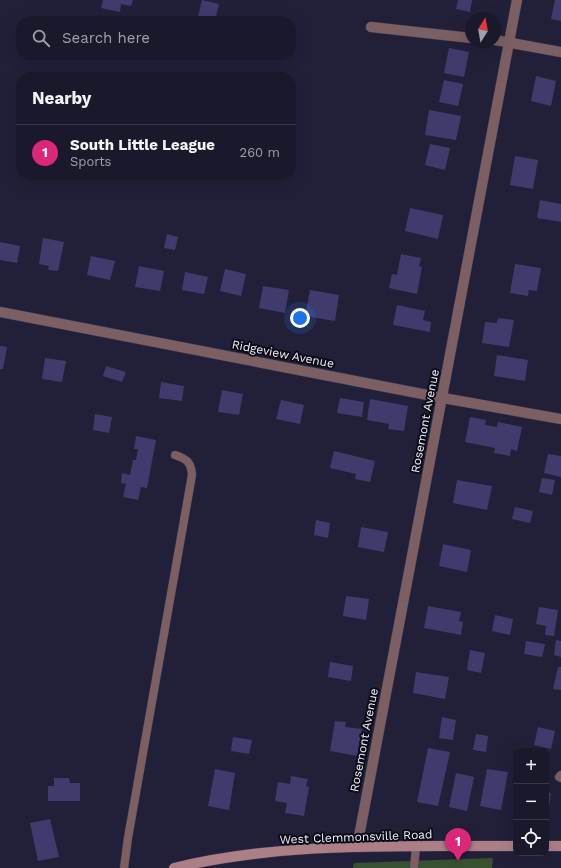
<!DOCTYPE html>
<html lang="en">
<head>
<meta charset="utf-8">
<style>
	body { margin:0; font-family:"Work Sans",sans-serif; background:#232133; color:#f1f3f6 }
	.controls { position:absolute; right:12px; bottom:12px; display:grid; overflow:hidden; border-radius:8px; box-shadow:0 4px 16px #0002 }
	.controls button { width:36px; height:36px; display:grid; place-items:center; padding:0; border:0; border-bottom:1px solid #383747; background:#1a182b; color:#f1f3f6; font:20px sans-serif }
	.compass { position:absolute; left:465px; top:12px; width:36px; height:36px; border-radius:50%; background:#1a182b; box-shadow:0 4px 16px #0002; rotate:11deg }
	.you { position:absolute; left:300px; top:318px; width:14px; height:14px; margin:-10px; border:3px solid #fff; border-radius:50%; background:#1a73e8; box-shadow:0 0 0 6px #1a73e833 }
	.badge { display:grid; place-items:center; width:26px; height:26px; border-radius:50%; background:#db2777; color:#fff; font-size:13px; font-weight:700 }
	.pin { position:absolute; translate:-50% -33px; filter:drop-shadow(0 1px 2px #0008) }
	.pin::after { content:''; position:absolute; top:21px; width:14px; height:12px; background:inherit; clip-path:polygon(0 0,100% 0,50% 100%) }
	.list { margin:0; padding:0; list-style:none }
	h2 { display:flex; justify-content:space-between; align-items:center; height:52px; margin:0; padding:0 16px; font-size:17px }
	h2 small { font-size:13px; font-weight:400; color:#9fa0a9 }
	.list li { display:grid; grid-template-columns:26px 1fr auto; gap:12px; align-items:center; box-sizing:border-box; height:56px; padding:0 16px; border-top:1px solid #383747 }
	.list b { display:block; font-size:15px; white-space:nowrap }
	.list p { margin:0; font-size:13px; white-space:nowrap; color:#9fa0a9 }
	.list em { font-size:13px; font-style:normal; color:#9fa0a9 }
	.icon { flex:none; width:22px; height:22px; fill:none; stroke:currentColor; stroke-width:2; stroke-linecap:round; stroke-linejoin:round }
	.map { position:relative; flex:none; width:561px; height:868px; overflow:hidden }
	.search { position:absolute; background:#1a182b; box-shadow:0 4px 16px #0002; left:16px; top:16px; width:280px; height:44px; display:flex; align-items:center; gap:10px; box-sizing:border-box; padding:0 14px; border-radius:16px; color:#9fa0a9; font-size:15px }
	.panel { position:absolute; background:#1a182b; box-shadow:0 4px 16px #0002; left:16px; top:72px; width:280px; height:108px; border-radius:16px }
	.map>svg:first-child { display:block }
</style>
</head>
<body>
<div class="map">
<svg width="561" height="868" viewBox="0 0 561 868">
	<rect width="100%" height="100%" fill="#222039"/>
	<!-- green -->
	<path fill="#38512f" d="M493,858L492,868H353L354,863Z"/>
	<!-- building -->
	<g fill="#3f3b6c">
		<path d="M103,0H133L131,6L121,4L120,12L101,8Z"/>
		<path d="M202,0L219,4L215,21H197Z"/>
		<path d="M458,0H472L470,12L456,9Z"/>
		<path d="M555,0H561V21L551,19Z"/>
		<path d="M449,48L469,52L464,77L444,73Z"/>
		<path d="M536,76L556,81L551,106L531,101Z"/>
		<path d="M444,80L463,84L458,106L439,102Z"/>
		<path d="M429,110L461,116L456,140L425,135Z"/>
		<path d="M430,144L450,148L445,170L425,165Z"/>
		<path d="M515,156L538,160L533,189L510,185Z"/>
		<path d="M540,200L561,204V222L537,218Z"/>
		<path d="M410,208L443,215L438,239L405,231Z"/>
		<path d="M167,234L178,237L175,250L164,248Z"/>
		<path d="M43,238L64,242L58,271L48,270L49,266L39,264Z"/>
		<path d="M0,242L20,246L17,263L0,260Z"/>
		<path d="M401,254L421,258L419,266L422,267L417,294L389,288L392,274L397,275Z"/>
		<path d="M91,256L115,261L110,280L87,275Z"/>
		<path d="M515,264L541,268L537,291L529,290L528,296L510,293Z"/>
		<path d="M139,266L164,271L160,291L135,287Z"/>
		<path d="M225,269L246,274L241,296L220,291Z"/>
		<path d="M185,272L208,277L204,294L182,290Z"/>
		<path d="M263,286L289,290L285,313L259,308Z"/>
		<path d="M310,290L339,295L335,321L305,316Z"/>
		<path d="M397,305L425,311L423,320L431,322L430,332L393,325Z"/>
		<path d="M498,318L514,320L509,347L482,343L485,322L497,323Z"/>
		<path d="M0,346L7,347L3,369H0Z"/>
		<path d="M497,355L528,360L525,381L494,376Z"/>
		<path d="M45,358L66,361L62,382L42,379Z"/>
		<path d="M106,366L126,372L122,382L103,376Z"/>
		<path d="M161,382L184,386L182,401L159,398Z"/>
		<path d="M222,390L243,394L239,415L218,412Z"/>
		<path d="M340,398L364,402L362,417L337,413Z"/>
		<path d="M370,399L408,406L404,431L388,429L389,424L367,420Z"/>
		<path d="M281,400L304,405L300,424L276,419Z"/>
		<path d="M95,414L112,417L109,433L93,430Z"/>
		<path d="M470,417L486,420L485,425L497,427L498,422L522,427L517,451L511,449L510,456L494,453L495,448L465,442Z"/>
		<path d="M136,436L156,440L147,488L141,487L138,500L123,497L126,484L121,483L122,473L130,475L133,460H136L138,449H134Z"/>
		<path d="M334,451L375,461L370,482L355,479L356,474L330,468Z"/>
		<path d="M548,454L561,456V477L544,473Z"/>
		<path d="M542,478L555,480L552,495L539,492Z"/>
		<path d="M457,480L492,486L487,510L453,503Z"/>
		<path d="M515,507L533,511L530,523L512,519Z"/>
		<path d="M316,520L330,523L328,538L314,535Z"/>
		<path d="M361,527L388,532L384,552L358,547Z"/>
		<path d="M443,544L471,550L467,572L439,566Z"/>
		<path d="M346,596L369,599L366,620L343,616Z"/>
		<path d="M428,606L461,612L459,621L463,622L461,635L424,628Z"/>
		<path d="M539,607L558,610L554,636L545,635L546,626L536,624Z"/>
		<path d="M495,615L513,619L510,635L492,631Z"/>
		<path d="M556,640L561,641V657L554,655Z"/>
		<path d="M526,641L545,644L542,657L524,654Z"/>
		<path d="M470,650L485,653L481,673L467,670Z"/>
		<path d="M330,662L353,666L351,681L328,677Z"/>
		<path d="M558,667H561V690L553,689Z"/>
		<path d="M416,672L449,677L445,699L413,693Z"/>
		<path d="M442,717L456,720L453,740L439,738Z"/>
		<path d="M335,721L346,722L345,727L362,729L357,756L330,751Z"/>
		<path d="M538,727L555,731L551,749L534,745Z"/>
		<path d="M476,734L488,736L486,752L473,750Z"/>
		<path d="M233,737L252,740L249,754L231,751Z"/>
		<path d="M428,748L450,752L438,806L417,802Z"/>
		<path d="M215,769L235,773L229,810L208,806Z"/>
		<path d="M487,769L508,772L501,810L480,806Z"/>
		<path d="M456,773L474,777L467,811L449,807Z"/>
		<path d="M291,776L308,779L306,786L309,787L304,816L285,813L287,803L275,801L278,782L290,784Z"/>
		<path d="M54,778H69L70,783H80V801H48V786H54Z"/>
		<path d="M546,792L551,793L549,807L546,806Z"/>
		<path d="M50,819L59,857L38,861L30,823Z"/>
	</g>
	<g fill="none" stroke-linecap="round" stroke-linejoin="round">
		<defs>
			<g id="service">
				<path d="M561,775L559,777L561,778"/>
				<path d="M124,868L128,838L192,475C191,462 187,459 175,455"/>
				<path d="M414,868L416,847"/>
			</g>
			<g id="minor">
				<path d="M371,27L471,38"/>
				<path d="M495,40L561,52"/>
				<path d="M0,312L443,398L561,419"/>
				<path d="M357,847L517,0"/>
			</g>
			<g id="secondary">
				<path d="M546,846H561"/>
				<path d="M174,868C285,841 402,847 516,846"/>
			</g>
		</defs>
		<!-- service casing -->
		<use href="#service" stroke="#3e3d55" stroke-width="9"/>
		<!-- minor casing -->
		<use href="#minor" stroke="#3e3d55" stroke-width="11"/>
		<!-- secondary casing -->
		<use href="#secondary" stroke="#3e3d55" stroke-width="11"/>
		<!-- service -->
		<use href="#service" stroke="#7b5f62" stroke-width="8"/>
		<!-- minor -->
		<use href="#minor" stroke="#7b5f62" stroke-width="10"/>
		<!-- secondary -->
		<use href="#secondary" stroke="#ac7f86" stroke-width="10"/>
	</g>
	<g text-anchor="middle" stroke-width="4" stroke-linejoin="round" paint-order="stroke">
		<!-- street labels -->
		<g font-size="12" fill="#ededfe" stroke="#0c0c16">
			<text transform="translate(283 354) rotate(11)" y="4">Ridgeview Avenue</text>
			<text transform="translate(425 421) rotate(-79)" y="4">Rosemont Avenue</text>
			<text transform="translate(364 740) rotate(-79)" y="4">Rosemont Avenue</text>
			<text transform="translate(356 837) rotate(-2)" y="4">West Clemmonsville Road</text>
		</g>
	</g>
</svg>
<div class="controls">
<button>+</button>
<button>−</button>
<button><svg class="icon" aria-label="locate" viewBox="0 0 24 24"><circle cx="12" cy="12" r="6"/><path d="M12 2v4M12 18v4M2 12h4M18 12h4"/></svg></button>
</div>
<svg class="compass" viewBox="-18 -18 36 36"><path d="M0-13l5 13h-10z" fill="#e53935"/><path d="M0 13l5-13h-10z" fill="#9fa0a9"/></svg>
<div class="you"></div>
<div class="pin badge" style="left:458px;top:861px">1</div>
<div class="search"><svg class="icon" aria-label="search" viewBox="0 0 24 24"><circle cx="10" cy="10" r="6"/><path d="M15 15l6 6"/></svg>Search here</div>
<section class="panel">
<h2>Nearby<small></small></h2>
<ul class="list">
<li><span class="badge">1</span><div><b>South Little League</b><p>Sports</p></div><em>260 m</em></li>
</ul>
</section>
</div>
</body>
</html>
